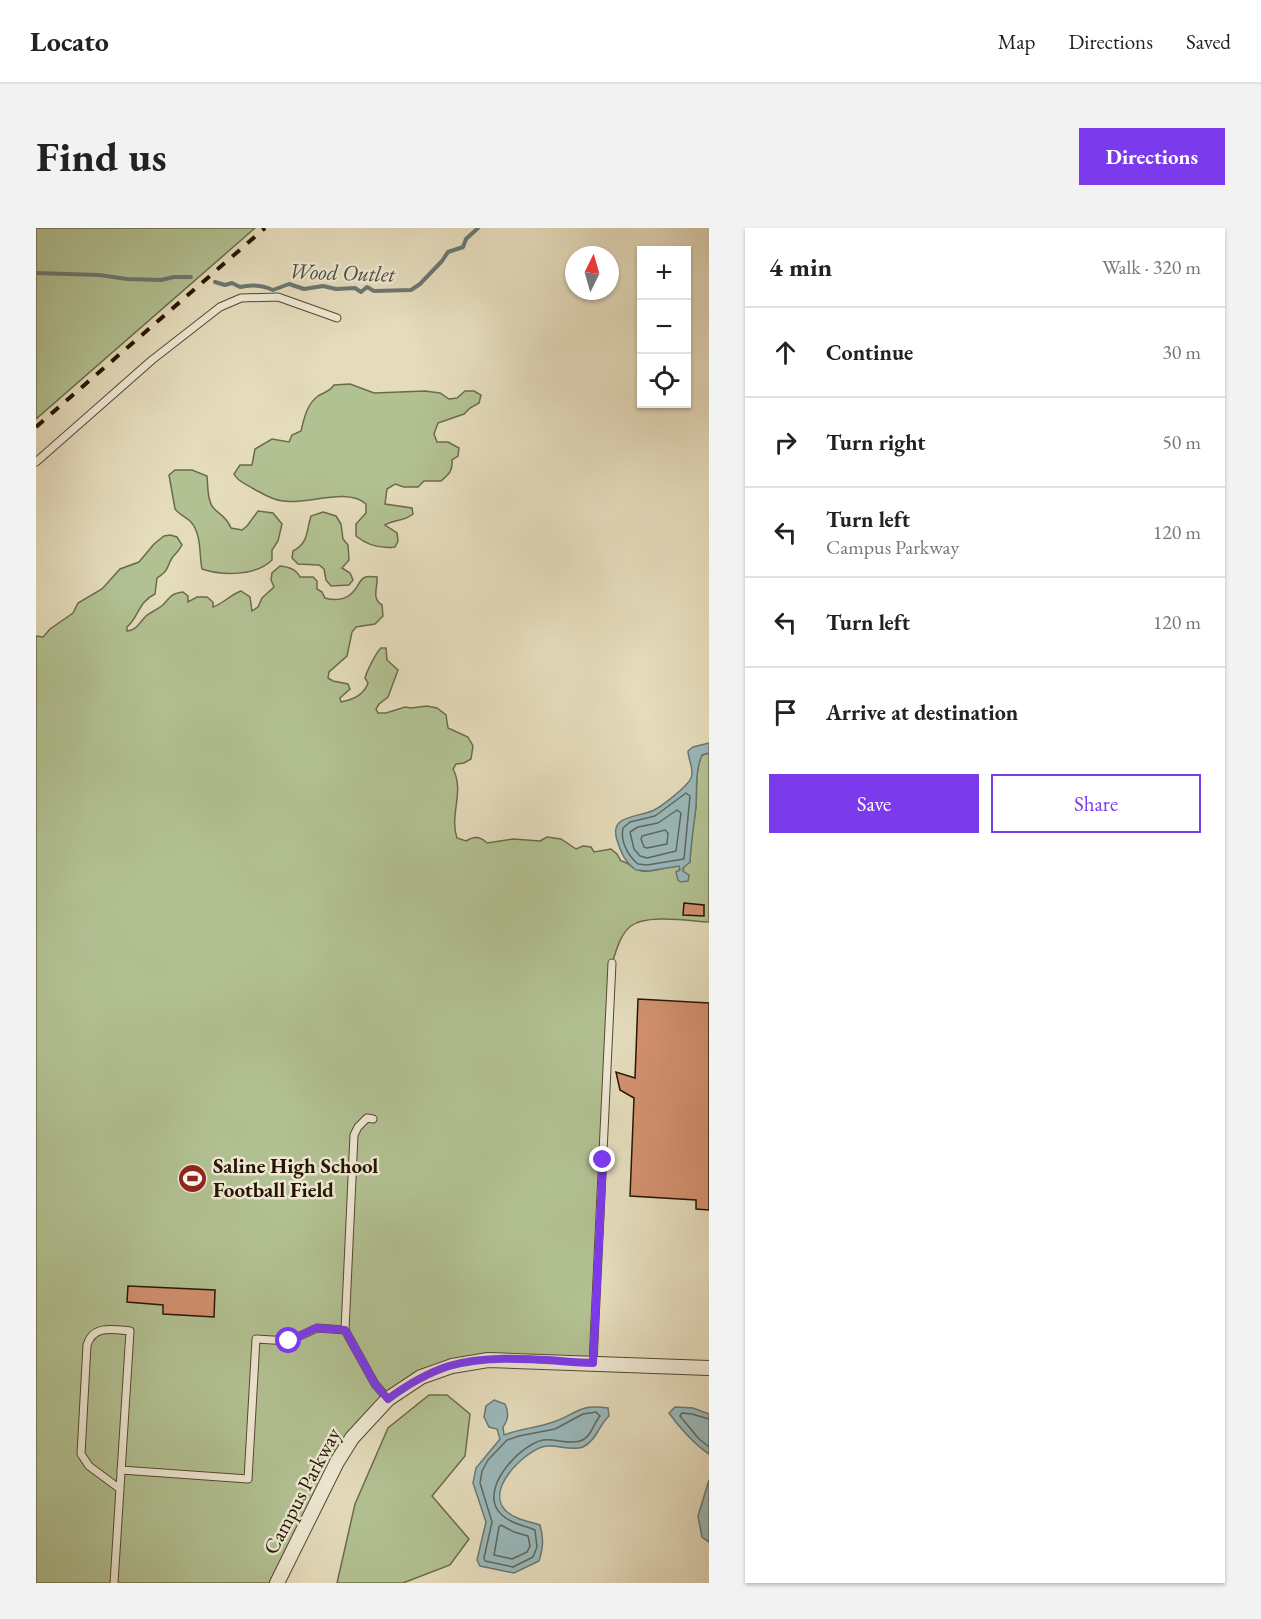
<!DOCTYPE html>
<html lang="en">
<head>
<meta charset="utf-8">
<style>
	body { margin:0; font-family:"EB Garamond",serif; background:#f2f2f2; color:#222 }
	.controls { position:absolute; right:18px; top:18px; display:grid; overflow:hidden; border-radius:0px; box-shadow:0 2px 4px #0004 }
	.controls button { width:54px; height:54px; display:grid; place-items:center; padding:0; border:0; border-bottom:2px solid #e0e0e0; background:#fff; color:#222; font:30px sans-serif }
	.compass { position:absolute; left:529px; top:18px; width:54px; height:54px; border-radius:50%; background:#fff; box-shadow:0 2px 4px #0004; rotate:5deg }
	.stop { position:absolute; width:18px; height:18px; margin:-14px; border:4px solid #7c3aed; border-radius:50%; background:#fff }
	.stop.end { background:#7c3aed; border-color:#fff; box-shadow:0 2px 6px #0008 }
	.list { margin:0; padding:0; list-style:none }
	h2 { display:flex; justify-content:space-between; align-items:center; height:78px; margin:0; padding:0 24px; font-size:26px }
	h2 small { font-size:20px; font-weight:400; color:#767676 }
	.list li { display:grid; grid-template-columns:39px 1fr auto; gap:18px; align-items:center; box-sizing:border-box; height:90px; padding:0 24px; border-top:2px solid #e0e0e0 }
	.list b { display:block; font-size:22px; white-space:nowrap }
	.list p { margin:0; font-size:20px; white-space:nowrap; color:#767676 }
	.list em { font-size:20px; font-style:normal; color:#767676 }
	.actions { display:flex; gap:12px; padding:18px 24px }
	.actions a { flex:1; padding:14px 0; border:2px solid #7c3aed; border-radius:0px; text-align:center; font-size:21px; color:#7c3aed }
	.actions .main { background:#7c3aed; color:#fff }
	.icon { flex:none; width:33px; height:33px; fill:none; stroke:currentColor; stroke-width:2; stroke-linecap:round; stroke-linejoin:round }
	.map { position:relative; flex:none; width:673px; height:1355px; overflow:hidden; border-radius:0px }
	header { display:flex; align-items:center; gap:36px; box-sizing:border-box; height:84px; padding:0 30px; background:#fff; border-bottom:2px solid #e0e0e0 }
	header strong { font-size:28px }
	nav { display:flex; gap:33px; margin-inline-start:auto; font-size:21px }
	.intro { display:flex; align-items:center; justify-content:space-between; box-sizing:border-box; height:144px; padding:0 36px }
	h1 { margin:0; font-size:42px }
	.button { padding:15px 27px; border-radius:0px; background:#7c3aed; color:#fff; font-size:21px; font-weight:700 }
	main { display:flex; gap:36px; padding:0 36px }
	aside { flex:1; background:#fff; border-radius:0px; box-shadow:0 2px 4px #0004 }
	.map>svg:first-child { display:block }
</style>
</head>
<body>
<header>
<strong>Locato</strong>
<nav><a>Map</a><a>Directions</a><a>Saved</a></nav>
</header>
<div class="intro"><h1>Find us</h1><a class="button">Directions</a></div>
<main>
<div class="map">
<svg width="673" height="1355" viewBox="0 0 673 1355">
	<rect width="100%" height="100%" fill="#e5dcbc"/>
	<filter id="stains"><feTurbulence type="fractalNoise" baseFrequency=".00333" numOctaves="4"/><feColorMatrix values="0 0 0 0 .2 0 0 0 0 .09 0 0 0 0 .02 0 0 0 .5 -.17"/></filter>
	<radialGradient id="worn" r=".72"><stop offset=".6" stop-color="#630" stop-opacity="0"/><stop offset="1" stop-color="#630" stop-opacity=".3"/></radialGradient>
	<!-- green -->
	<g fill="#b2c192" stroke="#6b6b4a" stroke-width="1.5">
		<path d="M0,0H219L0,191Z"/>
		<path d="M314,156L338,165L389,163L404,165L413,171L421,170L429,163H438L445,167L443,175L434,180L428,186L402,195L398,206L401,214H412L423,220L422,228L416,232C417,243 413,246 405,253H388L382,259H368L359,256L351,261L349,276L376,280L377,286C367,294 359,291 349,297L361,305L362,313L359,319C344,321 331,317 320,308V296L330,285V276C311,259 271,277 247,273C235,272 226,265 216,260C209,255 202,254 198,246L204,237H216L219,221L236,211L253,214L256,207L265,203C268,190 271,176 282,168C289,164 293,164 298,157Z"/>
		<path d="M139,242H156L171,248C172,258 171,270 176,278C182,287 189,286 195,300L206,302L211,298L222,283L237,285L246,296L242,313L236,322V332C220,348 187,348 166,341C163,327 166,305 154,293C149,289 143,286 139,281L133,247Z"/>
		<path d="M287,284L300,288L305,296L307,311L312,317L313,332L306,340L314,345L317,352L313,357L295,358L290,352L288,341L283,337L262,336L256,330L257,323C273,315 270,303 275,288Z"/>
		<path d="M134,307L141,309L146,317C143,323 140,325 136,330C130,340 134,341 121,350L119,366C102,374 103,389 91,399V403C101,402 103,395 110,388C115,384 122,381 127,377C134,369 136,365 147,364L152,368V374L161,369H171L177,374V379C188,375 194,367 205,363L214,369L216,383L222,379L226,370L238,359L235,352L236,345L244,338C253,339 260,341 264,349H277L281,353V361L286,364L289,370C299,373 310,372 317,364C326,355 322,346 341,349C342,360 335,370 346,377L347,388L339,396L320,399L316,404L311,428L293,444L292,450L297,453L312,456L314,461L304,470L305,474C316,472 328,467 332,455L329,450C331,443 339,426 345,420H350L351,432L362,442L352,469L343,476L340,481L342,485H350L369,479L375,480L391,478L401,480L410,487L412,500L432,509L437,518L435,531L428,535L420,536L417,541C429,563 413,587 421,610L430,613C438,608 444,608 451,615L477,611L504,613L511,609L525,611L540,621L547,618L555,619L558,624L575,621L581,626L585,633C593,634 597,642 606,643C619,645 632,637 645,638L644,642L640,644L647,643L648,638L654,634C654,615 658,597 660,578C661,562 659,541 666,527L673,525V694C653,693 611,686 595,698C584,706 580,724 576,735L557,1135L469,1132L398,1144L330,1192L241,1355H0V408L7,409L14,401L37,385L42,375L66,361L84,341L103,334L118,316L128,308Z"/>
		<path d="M393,1167H411L434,1186L429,1228L396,1268L433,1311L414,1337L367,1355H301L319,1276L352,1200Z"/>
	</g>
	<!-- water -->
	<g fill="#9ab9bb" stroke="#6b7771" stroke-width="1.5">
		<path d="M673,515V525L666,527C659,542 661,562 660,578C658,597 655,615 654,634L647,640V643L653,647L652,653L645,654L642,652L640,644L644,642L643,638L612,643L600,642C590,635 586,627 582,615C571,587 599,590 616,583C624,580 652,558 655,550C659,542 652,532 652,523L657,519Z"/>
		<path d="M458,1172L469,1176C473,1184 473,1191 467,1199L468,1207C483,1201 499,1200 514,1195C540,1188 540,1175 572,1180L573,1188C563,1197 560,1213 547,1219C535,1224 518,1215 506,1219C486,1226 449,1262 470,1283C480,1292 492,1293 504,1297C508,1311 507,1320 503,1333L478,1345L444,1338L441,1332L450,1294L437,1255L440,1240L464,1211L461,1201L453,1199L448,1189L450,1178Z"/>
		<path d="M639,1179L657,1180L673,1186V1226C659,1217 642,1198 633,1185Z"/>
		<path d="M673,1252V1314L666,1309L662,1288Z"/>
	</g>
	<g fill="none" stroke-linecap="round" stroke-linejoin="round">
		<!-- shore -->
		<g stroke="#5f675e" stroke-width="1.5">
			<path d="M650,565L654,568L648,631L611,637L602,636C592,628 584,613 587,600L594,594L619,588Z"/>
			<path d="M641,582L645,585L640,623L611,630L604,628L598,621L594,604L602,599L622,595Z"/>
			<path d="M629,602L632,605L631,616L611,620L608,619L605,611L606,608Z"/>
			<path d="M560,1184L564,1188C557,1196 555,1210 544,1213C533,1217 518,1210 507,1212C483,1217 441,1263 465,1286C475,1296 487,1297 499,1302L501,1319L497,1329L477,1339L449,1333L448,1330L456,1294L444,1255L446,1243L452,1232L471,1212L483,1208L519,1201L547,1186Z"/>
			<path d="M673,1191L656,1186L646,1185L644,1188L663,1211L673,1219"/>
			<path d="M465,1297L478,1304L492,1308L494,1318L491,1324L476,1331L458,1327L463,1299Z"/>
		</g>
		<!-- stream -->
		<g stroke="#6b7771" stroke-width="4">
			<path d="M0,45L63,47L91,51L125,52L138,49H155"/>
			<path d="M179,54L189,57L196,55L204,59C216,56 226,57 237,62L253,56L268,61L287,58L300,61L319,60L325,64L331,59L338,63L375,62L384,56L406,33L412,24L427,19L430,11L442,0"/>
		</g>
	</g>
	<!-- building -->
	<g fill="#d3916f" stroke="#241502" stroke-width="1.5">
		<path d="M648,675L668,677V688L647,687Z"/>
		<path d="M602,771L673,775V982L660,981V972L594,968L598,870L584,862L580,844L599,850Z"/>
		<path d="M92,1058L179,1062L178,1089L127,1086V1077L91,1074Z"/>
	</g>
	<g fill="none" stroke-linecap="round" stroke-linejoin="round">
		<defs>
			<g id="lane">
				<path d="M0,234L116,132L184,79L205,70L242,69L301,90"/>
				<path d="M309,1102L339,1156L352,1171"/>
				<path d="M557,1135L576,735"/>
				<path d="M85,1242L212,1251L220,1111L253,1113L281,1100L309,1102L318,907L322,899L331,890L337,891"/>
				<path d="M78,1355L94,1103C77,1101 57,1097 51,1117L45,1226L53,1238L84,1261"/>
			</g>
			<path id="street" d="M241,1355L301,1234L316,1210L352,1171L385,1149L416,1138L452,1132L673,1140"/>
		</defs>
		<!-- lane casing -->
		<use href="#lane" stroke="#544730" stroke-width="9"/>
		<!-- street casing -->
		<use href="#street" stroke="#544730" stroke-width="16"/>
		<!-- lane -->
		<use href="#lane" stroke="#eee8d3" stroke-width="7"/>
		<!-- street -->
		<use href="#street" stroke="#eee8d3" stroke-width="14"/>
		<!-- rail -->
		<path stroke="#241502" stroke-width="4" stroke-dasharray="10 10" stroke-linecap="butt" d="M0,199L229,0"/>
	</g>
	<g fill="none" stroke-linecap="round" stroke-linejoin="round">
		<!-- route -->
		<path stroke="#7c3aed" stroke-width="8" d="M253,1113L280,1100L309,1102L339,1156L352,1171C371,1157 391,1145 413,1138C458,1125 511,1133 557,1135L567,932"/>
	</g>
	<!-- icons -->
	<defs>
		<symbol id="stadium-disc" viewBox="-11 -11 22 22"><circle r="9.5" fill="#8f2418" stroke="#eee8d3"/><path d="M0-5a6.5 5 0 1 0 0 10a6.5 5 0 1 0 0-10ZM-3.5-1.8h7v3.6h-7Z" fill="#fff"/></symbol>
	</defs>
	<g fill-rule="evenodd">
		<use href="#stadium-disc" x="140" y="934" width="33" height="33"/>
	</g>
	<g text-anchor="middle" stroke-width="5" stroke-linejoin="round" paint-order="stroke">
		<!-- poi labels -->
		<g font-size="21" font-weight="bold" fill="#241502" stroke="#eee8d3" text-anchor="start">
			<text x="177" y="945">Saline High School<tspan x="177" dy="24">Football Field</tspan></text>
		</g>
		<!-- street labels -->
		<g font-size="21" fill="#241502" stroke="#eee8d3">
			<text transform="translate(266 1263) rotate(-62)" y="7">Campus Parkway</text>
		</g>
		<!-- water labels -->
		<g font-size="22" font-style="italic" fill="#4d4e43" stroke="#eee8d3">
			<text transform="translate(306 44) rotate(2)" y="8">Wood Outlet</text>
		</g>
	</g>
	<rect width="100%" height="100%" filter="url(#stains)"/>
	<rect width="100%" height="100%" fill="url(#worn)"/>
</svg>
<div class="controls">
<button>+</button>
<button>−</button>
<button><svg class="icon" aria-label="locate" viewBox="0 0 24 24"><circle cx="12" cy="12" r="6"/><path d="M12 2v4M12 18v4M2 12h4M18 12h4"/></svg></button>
</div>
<svg class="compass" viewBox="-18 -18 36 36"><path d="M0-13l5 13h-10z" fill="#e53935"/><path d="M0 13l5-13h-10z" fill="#767676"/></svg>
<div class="stop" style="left:253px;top:1113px"></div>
<div class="stop end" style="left:567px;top:932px"></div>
</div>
<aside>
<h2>4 min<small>Walk · 320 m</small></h2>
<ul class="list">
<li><svg class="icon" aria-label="ahead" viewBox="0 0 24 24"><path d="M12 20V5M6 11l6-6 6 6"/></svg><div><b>Continue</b></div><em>30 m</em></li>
<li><svg class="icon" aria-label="right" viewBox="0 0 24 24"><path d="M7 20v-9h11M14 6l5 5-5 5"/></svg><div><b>Turn right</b></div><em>50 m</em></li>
<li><svg class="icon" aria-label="left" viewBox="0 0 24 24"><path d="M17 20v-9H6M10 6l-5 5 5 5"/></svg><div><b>Turn left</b><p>Campus Parkway</p></div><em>120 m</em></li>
<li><svg class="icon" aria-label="left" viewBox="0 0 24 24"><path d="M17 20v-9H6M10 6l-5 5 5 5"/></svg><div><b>Turn left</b></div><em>120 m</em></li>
<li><svg class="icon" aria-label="arrive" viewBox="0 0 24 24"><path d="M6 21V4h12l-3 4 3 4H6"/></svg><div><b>Arrive at destination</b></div></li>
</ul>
<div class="actions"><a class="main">Save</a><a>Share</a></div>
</aside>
</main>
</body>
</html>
